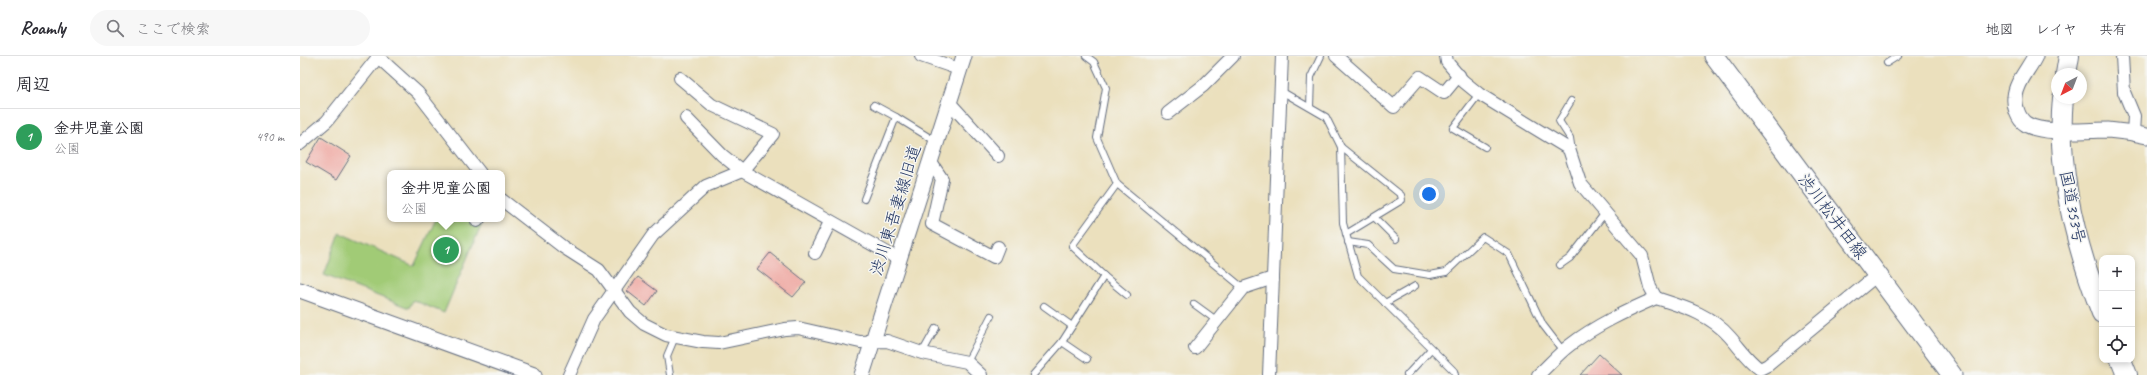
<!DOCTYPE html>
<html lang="ja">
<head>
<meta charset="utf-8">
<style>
	body { margin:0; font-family:Caveat,"Klee One",sans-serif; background:#f7f7f7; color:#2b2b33 }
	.controls { position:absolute; right:12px; bottom:12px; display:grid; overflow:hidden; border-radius:8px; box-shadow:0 2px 6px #0003 }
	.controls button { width:36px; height:36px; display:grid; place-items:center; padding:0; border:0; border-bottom:1px solid #e1e1e2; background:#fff; color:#2b2b33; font:20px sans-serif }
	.compass { position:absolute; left:1751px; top:12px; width:36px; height:36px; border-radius:50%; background:#fff; box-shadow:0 2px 6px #0003; rotate:222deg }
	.you { position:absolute; left:1129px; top:138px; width:14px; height:14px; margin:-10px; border:3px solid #fff; border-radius:50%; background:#1a73e8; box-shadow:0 0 0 6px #1a73e833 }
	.badge { display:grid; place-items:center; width:26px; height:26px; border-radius:50%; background:#0b8043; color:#fff; font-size:13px; font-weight:700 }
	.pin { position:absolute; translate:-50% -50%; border:2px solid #fff; box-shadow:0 1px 4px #0006 }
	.popup { position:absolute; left:87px; top:114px; width:118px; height:52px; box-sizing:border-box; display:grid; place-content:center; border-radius:8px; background:#fff; filter:drop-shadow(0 1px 3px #0005); font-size:13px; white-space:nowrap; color:#7c7c81 }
	.popup b { font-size:15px; color:#2b2b33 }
	.popup::after { content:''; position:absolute; left:50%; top:100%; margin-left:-8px; border:8px solid transparent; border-top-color:#fff }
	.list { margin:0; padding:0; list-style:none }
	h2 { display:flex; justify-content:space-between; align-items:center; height:52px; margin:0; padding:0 16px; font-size:17px }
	h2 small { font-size:13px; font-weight:400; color:#7c7c81 }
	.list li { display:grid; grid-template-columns:26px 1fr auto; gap:12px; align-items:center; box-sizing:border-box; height:56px; padding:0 16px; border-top:1px solid #e1e1e2 }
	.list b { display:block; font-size:15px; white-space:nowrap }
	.list p { margin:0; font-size:13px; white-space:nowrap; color:#7c7c81 }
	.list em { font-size:13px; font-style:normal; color:#7c7c81 }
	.icon { flex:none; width:22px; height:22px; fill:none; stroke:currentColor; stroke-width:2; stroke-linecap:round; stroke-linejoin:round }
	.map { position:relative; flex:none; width:1847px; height:319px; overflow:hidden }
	header { display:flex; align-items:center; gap:24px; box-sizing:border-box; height:56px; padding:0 20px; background:#fff; border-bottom:1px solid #e1e1e2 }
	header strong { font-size:19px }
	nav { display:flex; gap:22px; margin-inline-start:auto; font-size:14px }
	.search { width:280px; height:36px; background:#f7f7f7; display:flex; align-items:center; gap:10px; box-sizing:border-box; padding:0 14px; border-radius:22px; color:#7c7c81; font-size:15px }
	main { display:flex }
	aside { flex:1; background:#fff }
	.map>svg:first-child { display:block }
</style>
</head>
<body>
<header>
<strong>Roamly</strong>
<div class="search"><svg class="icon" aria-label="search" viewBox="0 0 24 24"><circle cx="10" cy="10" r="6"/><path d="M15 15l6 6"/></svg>ここで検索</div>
<nav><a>地図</a><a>レイヤ</a><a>共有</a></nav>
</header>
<main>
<aside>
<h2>周辺<small></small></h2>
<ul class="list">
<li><span class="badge" style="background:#2e9e5b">1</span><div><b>金井児童公園</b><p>公園</p></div><em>490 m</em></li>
</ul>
</aside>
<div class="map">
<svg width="1847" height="319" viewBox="0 0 1847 319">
	<rect width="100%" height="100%" fill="#f6f6f2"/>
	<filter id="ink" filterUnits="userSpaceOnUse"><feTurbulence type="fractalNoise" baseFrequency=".025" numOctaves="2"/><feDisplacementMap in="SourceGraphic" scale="8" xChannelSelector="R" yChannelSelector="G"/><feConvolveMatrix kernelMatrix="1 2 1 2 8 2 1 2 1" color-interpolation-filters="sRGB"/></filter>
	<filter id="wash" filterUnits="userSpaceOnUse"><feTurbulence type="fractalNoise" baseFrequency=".012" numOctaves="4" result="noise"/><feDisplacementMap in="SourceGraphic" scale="16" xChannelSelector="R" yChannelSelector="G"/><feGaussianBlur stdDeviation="0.9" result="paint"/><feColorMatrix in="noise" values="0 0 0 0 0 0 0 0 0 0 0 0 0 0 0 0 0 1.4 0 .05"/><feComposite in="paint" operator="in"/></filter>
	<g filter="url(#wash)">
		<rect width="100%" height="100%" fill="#ebe0bd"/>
		<!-- green -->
		<path fill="#a1cb76" stroke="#5e7d6a" d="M136,163H171L182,167L144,257L113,244L109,252L24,219L40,177L114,210Z"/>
		<g id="blocks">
			<!-- building -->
			<g fill="#efa9a3">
				<path d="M21,81L51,100L36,124L6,106Z"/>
				<path d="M470,197L506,226L493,241L457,213Z"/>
				<path d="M338,221L357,235L346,250L327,235Z"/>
				<path d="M1299,298L1322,319H1280Z"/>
			</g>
		</g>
	</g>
	<g filter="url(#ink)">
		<use href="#blocks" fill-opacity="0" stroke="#646d7f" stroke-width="1"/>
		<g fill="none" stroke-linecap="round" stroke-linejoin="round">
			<defs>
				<g id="service">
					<path d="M786,0L794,6L806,32L797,82L817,128L943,232"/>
					<path d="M1587,7L1598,0"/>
					<path d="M981,35L1026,61L1041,91L1043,167L1058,220L1154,315L1155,319"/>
					<path d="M1179,38L1153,72L1185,91"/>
					<path d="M1271,45L1259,65L1270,82L1272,95"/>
					<path d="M1010,51L1011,21L1021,0"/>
					<path d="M596,61L635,85"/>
					<path d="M1041,91L1101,139L1102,144L1046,178"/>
					<path d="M564,143L596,61L574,49"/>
					<path d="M1075,162L1096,183"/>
					<path d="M1048,186L1068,189L1094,213L1130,219L1146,216L1183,181L1209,198L1243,269L1263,295"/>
					<path d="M1260,209L1270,202L1305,157"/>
					<path d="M804,220L827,239"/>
					<path d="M1085,247L1115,230"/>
					<path d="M894,248L916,264"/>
					<path d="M744,250L772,270"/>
					<path d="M762,286L787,303"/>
					<path d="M622,297L636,272"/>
					<path d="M667,306L691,260"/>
					<path d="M370,319L367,300L375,281"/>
					<path d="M733,319L762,286L804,220L772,190L817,128"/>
					<path d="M1107,319L1131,293"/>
				</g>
				<g id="minor">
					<path d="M77,0L118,37L180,117"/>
					<path d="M621,0L659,13"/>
					<path d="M1036,0L1094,51L1120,21L1144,37L1159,19"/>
					<path d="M1146,0L1147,6L1163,25L1179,38L1269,93L1280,127L1342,200L1350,231L1356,242"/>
					<path d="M1822,0L1824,36L1834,60L1833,77"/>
					<path d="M649,46L698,100"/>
					<path d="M868,57L903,30L933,0"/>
					<path d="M386,62L422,99L442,115L600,204"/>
					<path d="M0,88L27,65L78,1"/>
					<path d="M630,105L642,123L632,168L694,201L698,191"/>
					<path d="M202,144L263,191L299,214L330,256L344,268L366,279L403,286L419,287L485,273L498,272L560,286L587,285L622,297L667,306L681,319"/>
					<path d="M177,165L179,163"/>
					<path d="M515,197L530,166"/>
					<path d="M895,292L943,232L973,222"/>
					<path d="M269,319L294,263L353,179L406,130L442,115L473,78L412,49L380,22"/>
					<path d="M969,319L982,0"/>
					<path d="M1238,319C1249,309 1258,298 1270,289C1296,269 1326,255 1356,242C1384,251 1410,258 1430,281C1440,292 1447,304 1460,313L1468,309L1577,219"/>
				</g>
				<g id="tertiary">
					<path d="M1735,0C1729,13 1716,26 1715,41C1714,50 1718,63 1726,68C1743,79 1788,74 1808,74C1821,75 1834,77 1847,80"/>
					<path d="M0,234L234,319"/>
					<path d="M562,319L664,0"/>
				</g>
				<path id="primary" d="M1414,0L1652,319"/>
				<g id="trunk">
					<path d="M1766,18L1769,0"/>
					<path d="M1763,42C1756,114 1776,190 1802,257"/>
					<path d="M1821,304L1827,319"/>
				</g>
			</defs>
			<!-- service casing -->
			<use href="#service" stroke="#646d7f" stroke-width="8"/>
			<!-- minor casing -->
			<use href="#minor" stroke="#646d7f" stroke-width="14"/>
			<!-- tertiary casing -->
			<use href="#tertiary" stroke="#646d7f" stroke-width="17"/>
			<!-- primary casing -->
			<use href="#primary" stroke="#646d7f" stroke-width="21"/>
			<!-- trunk casing -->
			<use href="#trunk" stroke="#646d7f" stroke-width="22"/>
			<!-- service -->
			<use href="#service" stroke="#fff" stroke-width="6"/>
			<!-- minor -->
			<use href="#minor" stroke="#fff" stroke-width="12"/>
			<!-- tertiary -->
			<use href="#tertiary" stroke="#fff" stroke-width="15"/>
			<!-- primary -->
			<use href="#primary" stroke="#fff" stroke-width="19"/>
			<!-- trunk -->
			<use href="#trunk" stroke="#fff" stroke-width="20"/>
		</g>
	</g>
	<g text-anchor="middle" stroke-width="3" stroke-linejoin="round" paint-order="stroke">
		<!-- street labels -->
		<g font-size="17" fill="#1b2f5e" stroke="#f6f6f2">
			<text transform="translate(1773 151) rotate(79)" y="6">国道353号</text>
			<text transform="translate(595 154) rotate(-73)" y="6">渋川東吾妻線旧道</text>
			<text transform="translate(1533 160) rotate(53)" y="6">渋川松井田線</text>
		</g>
	</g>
</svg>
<div class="controls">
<button>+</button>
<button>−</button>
<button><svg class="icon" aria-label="locate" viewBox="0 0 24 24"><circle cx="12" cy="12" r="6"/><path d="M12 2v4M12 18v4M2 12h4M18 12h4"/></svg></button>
</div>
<svg class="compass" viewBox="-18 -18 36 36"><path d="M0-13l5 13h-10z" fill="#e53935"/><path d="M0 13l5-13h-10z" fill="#7c7c81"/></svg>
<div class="you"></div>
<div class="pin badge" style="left:146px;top:194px;background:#2e9e5b">1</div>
<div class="popup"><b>金井児童公園</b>公園</div>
</div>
</main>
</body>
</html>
